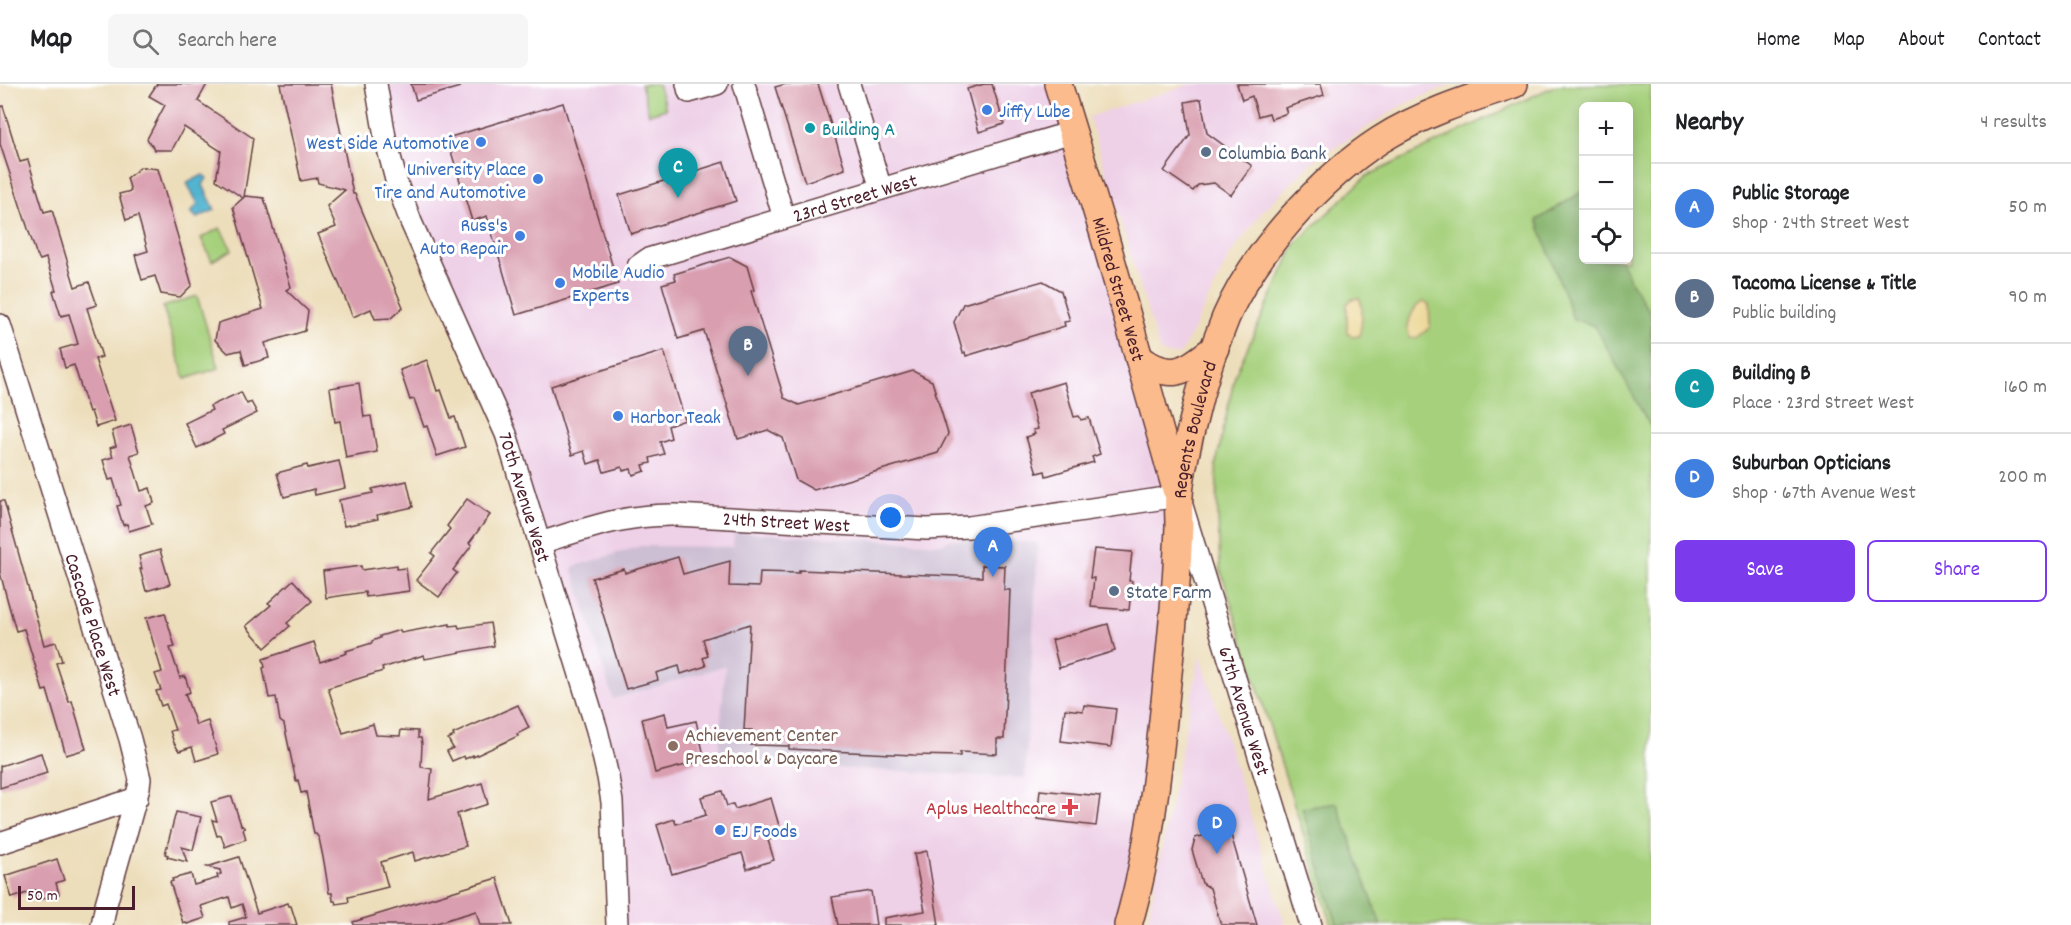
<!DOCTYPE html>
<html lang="en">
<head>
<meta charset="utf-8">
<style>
	body { margin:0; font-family:Dekko,sans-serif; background:#f6f6f6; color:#202124 }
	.controls { position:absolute; right:18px; top:18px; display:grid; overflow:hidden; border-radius:9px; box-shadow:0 3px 15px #0003 }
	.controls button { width:54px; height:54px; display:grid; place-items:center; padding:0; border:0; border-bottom:2px solid #e0e0e0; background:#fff; color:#202124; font:30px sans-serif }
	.scale { position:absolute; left:18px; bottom:15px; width:117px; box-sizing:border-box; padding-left:6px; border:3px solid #4a1f2b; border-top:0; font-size:16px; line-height:21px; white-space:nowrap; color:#4a1f2b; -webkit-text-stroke:4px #fff; paint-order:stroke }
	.you { position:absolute; left:891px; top:434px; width:21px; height:21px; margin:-15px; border:4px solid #fff; border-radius:50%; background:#1a73e8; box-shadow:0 0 0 9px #1a73e833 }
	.badge { display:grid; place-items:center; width:39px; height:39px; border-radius:50%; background:#7c3aed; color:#fff; font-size:20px; font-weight:700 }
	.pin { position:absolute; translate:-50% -50px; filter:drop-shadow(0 2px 3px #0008) }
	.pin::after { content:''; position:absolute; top:32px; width:21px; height:18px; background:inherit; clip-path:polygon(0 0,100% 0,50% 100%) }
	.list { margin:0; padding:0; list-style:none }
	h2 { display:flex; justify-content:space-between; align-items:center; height:78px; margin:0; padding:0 24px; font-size:26px }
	h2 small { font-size:20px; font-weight:400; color:#757577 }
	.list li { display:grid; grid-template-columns:39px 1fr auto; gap:18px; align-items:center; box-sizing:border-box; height:90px; padding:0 24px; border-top:2px solid #e0e0e0 }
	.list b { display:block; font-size:22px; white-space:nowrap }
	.list p { margin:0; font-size:20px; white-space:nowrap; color:#757577 }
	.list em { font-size:20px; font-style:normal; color:#757577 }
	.actions { display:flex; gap:12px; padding:18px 24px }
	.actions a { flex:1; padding:14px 0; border:2px solid #7c3aed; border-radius:9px; text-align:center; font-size:21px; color:#7c3aed }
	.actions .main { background:#7c3aed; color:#fff }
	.icon { flex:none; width:33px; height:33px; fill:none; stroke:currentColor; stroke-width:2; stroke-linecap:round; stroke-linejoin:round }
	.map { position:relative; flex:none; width:1651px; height:841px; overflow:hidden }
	header { display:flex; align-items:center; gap:36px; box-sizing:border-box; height:84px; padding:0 30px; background:#fff; border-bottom:2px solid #e0e0e0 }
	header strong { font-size:28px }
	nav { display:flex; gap:33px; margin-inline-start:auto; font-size:21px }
	.search { width:420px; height:54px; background:#f6f6f6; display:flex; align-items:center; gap:15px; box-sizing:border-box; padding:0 21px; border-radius:9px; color:#757577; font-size:22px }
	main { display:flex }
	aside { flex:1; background:#fff }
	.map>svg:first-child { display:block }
</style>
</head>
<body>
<header>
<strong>Map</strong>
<div class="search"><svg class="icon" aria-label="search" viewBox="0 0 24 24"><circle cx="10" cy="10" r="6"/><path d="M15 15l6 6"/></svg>Search here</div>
<nav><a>Home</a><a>Map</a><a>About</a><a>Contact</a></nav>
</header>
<main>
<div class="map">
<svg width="1651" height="841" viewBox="0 0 1651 841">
	<rect width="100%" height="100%" fill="#fff"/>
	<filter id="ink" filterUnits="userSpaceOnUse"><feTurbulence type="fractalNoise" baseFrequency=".0167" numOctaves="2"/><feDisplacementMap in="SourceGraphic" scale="12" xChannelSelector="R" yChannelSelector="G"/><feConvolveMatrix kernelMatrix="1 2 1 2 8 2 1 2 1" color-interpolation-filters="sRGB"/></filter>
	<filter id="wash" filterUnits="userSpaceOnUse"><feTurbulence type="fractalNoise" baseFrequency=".008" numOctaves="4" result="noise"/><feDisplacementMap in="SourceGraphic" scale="24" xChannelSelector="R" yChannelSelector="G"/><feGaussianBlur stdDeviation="1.35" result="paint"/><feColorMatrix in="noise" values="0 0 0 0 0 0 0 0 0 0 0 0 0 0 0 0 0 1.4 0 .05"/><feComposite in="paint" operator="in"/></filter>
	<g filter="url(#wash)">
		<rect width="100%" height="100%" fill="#eddebb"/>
		<!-- built -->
		<g fill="#eed0e7">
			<path d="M376,0H1058L1179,412L1128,841H617L613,748L513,368L437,194Z"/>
			<path d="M1191,0H1452L1404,20L1312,78L1262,128L1230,171L1187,258L1180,270L1172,271L1160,268L1089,33Z"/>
			<path d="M1200,570L1285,841H1147Z"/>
		</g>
		<!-- industrial -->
		<path fill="#ccbed3" d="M734,448L942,460L952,455L1038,459L1025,694L718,678L725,582L613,615L572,483L641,462L733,463Z"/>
		<!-- green -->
		<g fill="#a6d07b" stroke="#787853" stroke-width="1.5" fill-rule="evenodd">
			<path d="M641,0H658L666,25L649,30Z"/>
			<path d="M1651,0V841H1332L1220,484L1216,380L1235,291L1296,159L1367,92L1556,1ZM1584,22H1628V176H1584Z"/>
			<path d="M220,144L232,166L212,177L201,154Z"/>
			<path d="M197,212L219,284L185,295L163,223Z"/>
		</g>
		<!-- forest -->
		<g fill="#84b26b" stroke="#67684b" stroke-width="1.5">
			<path d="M1583,107L1584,176H1621L1632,200L1651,230V344L1595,242L1573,235L1537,136Z"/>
			<path d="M1337,719L1381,841H1337L1302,724Z"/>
		</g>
		<!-- sand -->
		<g fill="#eeda9e" stroke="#9c7c64" stroke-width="1.5">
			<path d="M1359,214C1364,222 1362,242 1359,252L1352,253L1347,247V220L1352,215Z"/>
			<path d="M1423,218L1429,220L1430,243L1417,254L1409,253C1405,243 1412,222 1423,218Z"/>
		</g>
		<!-- water -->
		<path fill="#52b4d0" stroke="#4e6a7e" stroke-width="1.5" d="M203,91L207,94L203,101L215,126L197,134L191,128L198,120L187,99Z"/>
		<g id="blocks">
			<!-- building -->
			<g fill="#d99eaf">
				<path d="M157,0H207L198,17L253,54L244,113L246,112L264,114L291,203L286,206L308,227L305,247L265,259L269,274L245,281L241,266L228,269L215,256L218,239L263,225L233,123L243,114L216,96L221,67L184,43L172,66H155L147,55L165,21L149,12Z"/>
				<path d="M280,0H331L353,110H355L403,223L391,234L375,235L371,225L353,233L318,150L336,143L327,122L345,106L318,99L317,94L301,97Z"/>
				<path d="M411,0H459L460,3L416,16Z"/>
				<path d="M786,0H818L845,85L805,98L775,3Z"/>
				<path d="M984,0H992L1004,40L979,48L967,5Z"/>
				<path d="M1237,0H1321L1324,11L1285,24L1287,29L1271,35L1269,29L1258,32L1252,12L1242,16Z"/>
				<path d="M1201,15L1207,49L1252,82L1231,111L1214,99L1198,101L1193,107L1164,87L1190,51L1185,18Z"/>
				<path d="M563,19L618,200L516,231L487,132L472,137L447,54Z"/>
				<path d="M3,22L20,78L28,76L44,128L52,126L75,203L89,198L97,221L87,224L102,273L95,275L115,337L96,343L91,327L89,328L74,281L65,284L60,265L78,260L69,230L61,232L53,207L56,206L46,174L40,176L36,169L0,60V23Z"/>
				<path d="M724,78L736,117L631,150L619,111Z"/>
				<path d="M141,83L158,85L192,201L180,213L161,210L155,192L142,196L135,171L148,167L138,132L126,136L119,110L131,107L127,94Z"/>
				<path d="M730,173L747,182L754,206L751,207L784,314L799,321L913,287L932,297L948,350L938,369L814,406L796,396L783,354L768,346L738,355L704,247L678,255L662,200L676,196L674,190Z"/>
				<path d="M1043,197L1061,207L1070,237L1064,238L1065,242L966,272L965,268L963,269L954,238L963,220Z"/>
				<path d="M664,267L685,336L668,342L671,354L660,358L664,370L650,374L651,379L643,381L645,387L633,391L631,385L623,387L622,383L604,388L600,376L588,380L584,367L572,371L551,302Z"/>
				<path d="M427,276L437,307L441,306L451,334L455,333L465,363L437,372L427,342L424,343L414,315L410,316L400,286Z"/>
				<path d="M1064,298L1074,333L1079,332L1081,336L1089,334L1100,370L1092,373L1094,378L1046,392L1045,387L1037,389L1026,353L1035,350L1033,346L1038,345L1028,309Z"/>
				<path d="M359,299L364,333L371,332L377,368L346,374L340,337L335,338L330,304Z"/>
				<path d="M241,308L247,320L251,318L257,329L222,346L224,350L197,364L185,339L212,326L210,322Z"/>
				<path d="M131,341L139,368L130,371L141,407L150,404L154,419L146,422L152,440L129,447L127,440L123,441L117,422L121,421L113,395L109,396L103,376L113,373L110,364L116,362L112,347Z"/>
				<path d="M339,377L345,404L315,411L314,405L284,413L277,389L307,381L308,384Z"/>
				<path d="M407,397L413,423L377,431L378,435L344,442L339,416L373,409L372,405Z"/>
				<path d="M467,415L490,431L469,459L472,461L453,486L457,489L439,513L416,496L435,472L431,469L450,445L447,442Z"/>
				<path d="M0,417H4L44,561L56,558L62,577L56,579L69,618L72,617L86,665L66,671L47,606L43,607L24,545L16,547L6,511L0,488Z"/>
				<path d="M1094,465L1132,468L1129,497H1132L1129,526L1091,523L1094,494H1090Z"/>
				<path d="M160,466L170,500L146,507L140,485H142L139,472Z"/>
				<path d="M678,473L683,490L730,477L729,502L759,503L760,488L799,489V486L982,493V481L1005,482L1004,506H1010L1004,655H997V670L960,668V672L913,671L789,665V662L751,661L752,646H744L750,540L703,555L708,572L703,574L706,582L681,590L679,582L656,589L658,596L626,605L592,494L624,485L625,489Z"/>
				<path d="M397,481V485L406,484L409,507L366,513L365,508L326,514L323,487L361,482L362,486Z"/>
				<path d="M293,496L312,517L287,539L290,542L265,564L246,542L271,521L268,519Z"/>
				<path d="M165,529L175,563L170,564L180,594L185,592L190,608L185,610L196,641L208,637L218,670L196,677L192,663L179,667L174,659L170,647L175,646L166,620L161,622L156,607L161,606L155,590L162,588L146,534Z"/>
				<path d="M490,539L494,562L425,575L424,571L382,584L383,587L328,604L343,649L373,640L376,651L400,652L401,646L418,647V654H421L422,660L421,683L432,685L429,715L482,699L488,720L457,730L466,762L415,777L413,768L381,778L388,803L348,813L349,818L336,820L335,817H333L332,809H329L324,778L319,754L316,750H314L306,708L301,709L298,696L296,697L284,640L280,637L276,613L269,614L263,584L265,583L263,575L314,558L320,578L347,569L346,567L372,559V557L380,554V552L400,546L401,549L450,540V542L458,541L459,544Z"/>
				<path d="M1108,540L1115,567L1059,584L1052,556Z"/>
				<path d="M518,621L529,644L517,650L518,652L473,673V671L465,675L464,672L452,677L447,667L453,664L448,655L454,652L453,650Z"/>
				<path d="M1084,621L1116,625L1111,663L1061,657L1065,625L1083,627Z"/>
				<path d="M665,629L668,643L696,637L705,676L655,689L642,635Z"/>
				<path d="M41,669L47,689L0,704V682Z"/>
				<path d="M1040,706L1100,712L1096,742L1037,735Z"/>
				<path d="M722,707L727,722L733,720L735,725L771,714L782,752L768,756L774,776L747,785L742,769L672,790L657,741L674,735L676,740L706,731L701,713Z"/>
				<path d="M229,713H232L241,741L245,744L243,745L246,755L225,763L221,751L217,752L212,736L217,737L211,718Z"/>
				<path d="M176,728L201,733L193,766L182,763L187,778L167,773L168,771L165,770Z"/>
				<path d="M1229,744L1257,841H1221L1210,804L1202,799L1192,766L1195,754Z"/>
				<path d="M927,767L939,841H884V834L925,827L914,770Z"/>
				<path d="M239,773L257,829L288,819L289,822H291L297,841H229V838L246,833L242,820L232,824L229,813L201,822L205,834L187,840L186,838L183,839L170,798L173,797L172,795L191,790L194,801L218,794L217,791L221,790L220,786L207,783Z"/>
				<path d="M57,775L64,796L56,799L59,810L39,816L36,806L12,814L5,792Z"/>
				<path d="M497,794L512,841H480L476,827L430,841H354L353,838Z"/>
				<path d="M871,807L876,841H838L832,813Z"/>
			</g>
		</g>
	</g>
	<g filter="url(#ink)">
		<use href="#blocks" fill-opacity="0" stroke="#623c41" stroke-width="1.5"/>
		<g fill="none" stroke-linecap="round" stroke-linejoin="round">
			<defs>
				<g id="minor">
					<path id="s1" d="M376,0L385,53L397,100L411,138L506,350L597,646L608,693L612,718L617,841"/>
					<path d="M687,0L689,8L717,0"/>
					<path d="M744,0L784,134"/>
					<path d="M849,0L881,105"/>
					<path id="s2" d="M638,182L648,175L1072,48"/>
					<path id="s3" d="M0,241L130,655L140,695L139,703L106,820L102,841"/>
					<path id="s4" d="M540,459C588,444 625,430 676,431L927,445L969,443L1179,412L1311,841"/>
					<path d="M0,759L137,714"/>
				</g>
				<g id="major">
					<path id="s5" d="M1058,0L1103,147L1176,405"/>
					<path d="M1139,274C1172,299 1186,286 1215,264"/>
					<path id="s6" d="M1128,841C1150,766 1158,686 1166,608C1172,553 1177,498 1179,442C1179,432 1178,422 1179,412C1180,388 1187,362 1193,338C1201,303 1212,267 1226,233C1254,168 1321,94 1380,56C1421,30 1468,15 1514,0"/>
				</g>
			</defs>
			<!-- minor casing -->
			<use href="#minor" stroke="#623c41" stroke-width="24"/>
			<!-- major casing -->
			<use href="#major" stroke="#623c41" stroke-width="30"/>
			<!-- minor -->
			<use href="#minor" stroke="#fff" stroke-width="21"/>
			<!-- major -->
			<use href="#major" stroke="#fbbb8c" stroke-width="27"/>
		</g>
	</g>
	<!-- markers -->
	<g fill="#3f7fe0" stroke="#fff" stroke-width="2">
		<circle cx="987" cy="26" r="6"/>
		<circle cx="481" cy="58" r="6"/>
		<circle cx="538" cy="95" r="6"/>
		<circle cx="520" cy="152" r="6"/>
		<circle cx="560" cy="199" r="6"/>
		<circle cx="618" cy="332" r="6"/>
		<circle cx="720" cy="746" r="6"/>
	</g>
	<circle fill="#0f9aa8" stroke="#fff" stroke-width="2" cx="810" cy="44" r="6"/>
	<g fill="#5c6f8a" stroke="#fff" stroke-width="2">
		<circle cx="1206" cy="68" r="6"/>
		<circle cx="1114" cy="507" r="6"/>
	</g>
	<circle fill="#8d6e63" stroke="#fff" stroke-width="2" cx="673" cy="662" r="6"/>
	<path fill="#e0444e" stroke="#fff" stroke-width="2" d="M1067 714h6v6h6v6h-6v6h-6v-6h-6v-6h6z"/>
	<g text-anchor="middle" stroke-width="6" stroke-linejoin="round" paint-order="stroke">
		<!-- shop labels -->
		<g font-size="20" fill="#366cbe" stroke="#fff" text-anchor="start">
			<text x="999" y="33">Jiffy Lube</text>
			<text x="469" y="65" text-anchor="end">West Side Automotive</text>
			<text x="526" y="91" text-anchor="end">University Place<tspan x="526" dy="23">Tire and Automotive</tspan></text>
			<text x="508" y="147" text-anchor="end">Russ's<tspan x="508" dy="23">Auto Repair</tspan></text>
			<text x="572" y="194">Mobile Audio<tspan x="572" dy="23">Experts</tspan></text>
			<text x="630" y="339">Harbor Teak</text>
			<text x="732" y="753">EJ Foods</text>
		</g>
		<!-- culture labels -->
		<g font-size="20" fill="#0d838f" stroke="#fff" text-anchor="start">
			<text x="822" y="51">Building A</text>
		</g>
		<!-- service labels -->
		<g font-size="20" fill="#4e5e75" stroke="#fff" text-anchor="start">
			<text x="1218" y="75">Columbia Bank</text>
			<text x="1126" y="514">State Farm</text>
		</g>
		<!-- street labels -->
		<g font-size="20" fill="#4a1f2b" stroke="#fff">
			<text dy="7" stroke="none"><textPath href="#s2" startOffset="228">23rd Street West</textPath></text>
			<text dy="7" stroke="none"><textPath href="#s5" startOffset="214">Mildred Street West</textPath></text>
			<text dy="7" stroke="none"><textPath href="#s6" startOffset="501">Regents Boulevard</textPath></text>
			<text dy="7" stroke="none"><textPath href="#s1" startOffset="441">70th Avenue West</textPath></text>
			<text dy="7" stroke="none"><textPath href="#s4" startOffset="250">24th Street West</textPath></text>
			<text dy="7" stroke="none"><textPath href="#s3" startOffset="314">Cascade Place West</textPath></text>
			<text dy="7" stroke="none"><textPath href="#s4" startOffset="870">67th Avenue West</textPath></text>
		</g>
		<!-- education labels -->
		<g font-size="20" fill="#785e54" stroke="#fff" text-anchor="start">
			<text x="685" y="657">Achievement Center<tspan x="685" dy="23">Preschool &amp; Daycare</tspan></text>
		</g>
		<!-- health labels -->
		<g font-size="20" fill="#be3a42" stroke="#fff" text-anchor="end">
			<text x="1056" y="730">Aplus Healthcare</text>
		</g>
	</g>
</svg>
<div class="controls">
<button>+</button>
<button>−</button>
<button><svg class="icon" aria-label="locate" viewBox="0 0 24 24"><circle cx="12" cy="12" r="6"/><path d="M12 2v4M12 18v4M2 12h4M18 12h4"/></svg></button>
</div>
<div class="scale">50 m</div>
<div class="you"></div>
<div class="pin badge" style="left:993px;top:493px;background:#3f7fe0">A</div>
<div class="pin badge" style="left:748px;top:292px;background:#5c6f8a">B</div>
<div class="pin badge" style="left:678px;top:114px;background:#0f9aa8">C</div>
<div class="pin badge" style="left:1217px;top:770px;background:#3f7fe0">D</div>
</div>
<aside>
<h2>Nearby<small>4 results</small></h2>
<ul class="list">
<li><span class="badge" style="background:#3f7fe0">A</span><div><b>Public Storage</b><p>Shop · 24th Street West</p></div><em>50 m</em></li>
<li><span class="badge" style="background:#5c6f8a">B</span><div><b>Tacoma License &amp; Title</b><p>Public building</p></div><em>90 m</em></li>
<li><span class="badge" style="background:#0f9aa8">C</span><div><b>Building B</b><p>Place · 23rd Street West</p></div><em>160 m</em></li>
<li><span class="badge" style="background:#3f7fe0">D</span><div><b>Suburban Opticians</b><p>Shop · 67th Avenue West</p></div><em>200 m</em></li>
</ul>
<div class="actions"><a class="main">Save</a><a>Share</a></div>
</aside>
</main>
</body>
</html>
